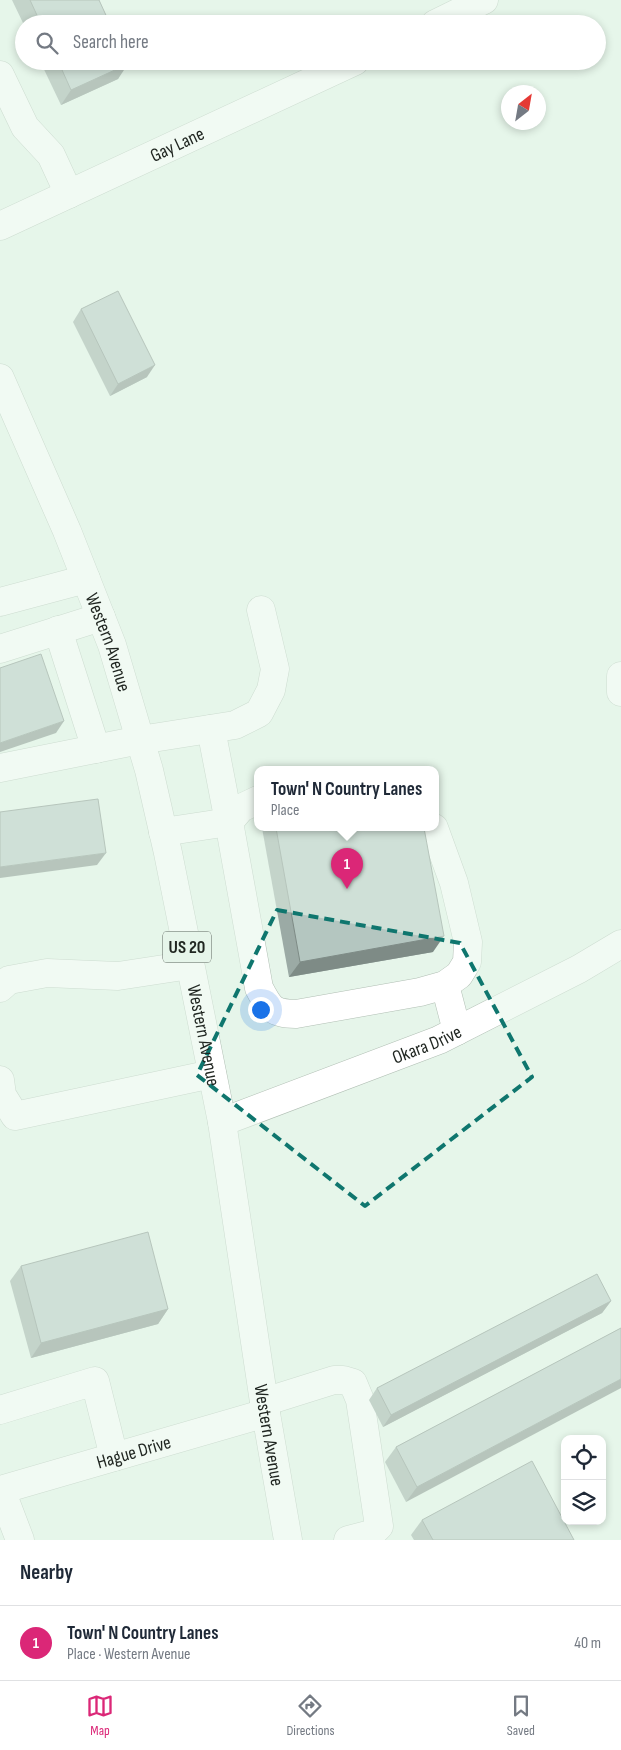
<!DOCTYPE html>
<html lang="en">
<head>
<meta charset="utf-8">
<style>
	body { margin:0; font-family:"Sofia Sans Condensed",sans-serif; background:#f6f6f7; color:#1f2937 }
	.controls { position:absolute; right:15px; bottom:15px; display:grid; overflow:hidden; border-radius:10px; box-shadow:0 2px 8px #0003 }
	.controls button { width:45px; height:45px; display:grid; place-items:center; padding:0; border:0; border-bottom:1px solid #e0e1e3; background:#fff; color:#1f2937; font:25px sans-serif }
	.compass { position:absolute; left:501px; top:85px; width:45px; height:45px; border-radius:50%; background:#fff; box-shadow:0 2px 8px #0003; rotate:31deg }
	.you { position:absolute; left:260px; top:1009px; width:18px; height:18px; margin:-12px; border:4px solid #fff; border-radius:50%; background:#1a73e8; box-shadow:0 0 0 8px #1a73e833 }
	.badge { display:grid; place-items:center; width:32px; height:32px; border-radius:50%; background:#db2777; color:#fff; font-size:16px; font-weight:700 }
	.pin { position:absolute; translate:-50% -41px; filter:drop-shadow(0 1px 2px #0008) }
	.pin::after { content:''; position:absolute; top:26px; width:18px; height:15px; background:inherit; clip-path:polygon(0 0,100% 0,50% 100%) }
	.popup { position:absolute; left:254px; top:766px; width:185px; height:65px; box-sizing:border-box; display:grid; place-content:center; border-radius:10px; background:#fff; filter:drop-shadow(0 1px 4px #0005); font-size:16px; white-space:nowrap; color:#747a83 }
	.popup b { font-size:19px; color:#1f2937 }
	.popup::after { content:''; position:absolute; left:50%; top:100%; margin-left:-10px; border:10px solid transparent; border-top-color:#fff }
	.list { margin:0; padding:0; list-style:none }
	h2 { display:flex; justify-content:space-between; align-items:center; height:65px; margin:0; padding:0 20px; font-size:21px }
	h2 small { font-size:16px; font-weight:400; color:#747a83 }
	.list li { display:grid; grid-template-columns:32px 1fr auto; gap:15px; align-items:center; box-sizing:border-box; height:75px; padding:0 20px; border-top:1px solid #e0e1e3 }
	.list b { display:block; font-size:19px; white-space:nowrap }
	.list p { margin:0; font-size:16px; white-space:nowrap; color:#747a83 }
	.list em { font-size:16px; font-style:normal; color:#747a83 }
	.icon { flex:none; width:28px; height:28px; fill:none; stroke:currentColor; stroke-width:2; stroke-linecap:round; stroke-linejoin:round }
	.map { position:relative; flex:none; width:621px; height:1540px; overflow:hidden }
	.search { position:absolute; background:#fff; box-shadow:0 2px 8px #0003; left:15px; right:15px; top:15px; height:55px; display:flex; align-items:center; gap:12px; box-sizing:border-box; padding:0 18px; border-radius:28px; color:#747a83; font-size:19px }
	.sheet { height:140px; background:#fff }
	nav { display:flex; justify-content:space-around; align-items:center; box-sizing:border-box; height:70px; border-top:1px solid #e0e1e3; background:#fff; font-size:14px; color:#747a83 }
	nav a { display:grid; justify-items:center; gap:2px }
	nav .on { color:#db2777 }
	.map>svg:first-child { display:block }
</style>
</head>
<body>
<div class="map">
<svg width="621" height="1540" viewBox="0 0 621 1540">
	<rect width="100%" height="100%" fill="#e6f5ea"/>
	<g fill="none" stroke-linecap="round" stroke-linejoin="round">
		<defs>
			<g id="minor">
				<path d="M435,24L484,0"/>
				<path d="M0,75L25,127L51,155L69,194"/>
				<path id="s1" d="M0,226L355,61"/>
				<path d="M0,602L86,579"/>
				<path d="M58,630L96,749"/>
				<path d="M0,649L101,617"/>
				<path d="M621,676V692"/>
				<path d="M0,768L140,740L235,725L259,713L271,690L275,669L261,610"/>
				<path d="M258,800L241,808L229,822L259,988C270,1009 272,1013 296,1014L420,992L445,985L459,975L467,962L468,942L454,883L434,828"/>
				<path d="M163,832L229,822L211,729"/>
				<path d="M445,985L457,1031"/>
				<path d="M0,988L9,980L47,973L118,976L190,965"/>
				<path d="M0,1080L2,1095L15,1116L212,1074"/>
				<path id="s2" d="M222,1122L439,1040L579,969L621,944"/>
				<path d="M264,1402L334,1380H343L353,1383L360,1400L379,1526L371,1534L348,1540"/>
				<path d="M0,1410L95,1381L114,1457"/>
				<path id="s3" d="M0,1490L266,1413"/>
				<path d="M1,1490L20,1540"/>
			</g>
			<g id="major">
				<path id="s4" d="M0,378L67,531L112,645L149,770L168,853L222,1122L264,1402L288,1540"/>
			</g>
		</defs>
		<!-- minor casing -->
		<use href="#minor" stroke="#b1bfb4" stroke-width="29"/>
		<!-- major casing -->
		<use href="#major" stroke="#b1bfb4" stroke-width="29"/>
		<!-- minor -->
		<use href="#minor" stroke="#fff" stroke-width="28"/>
		<!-- major -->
		<use href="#major" stroke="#fff" stroke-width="28"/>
	</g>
	<!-- wall -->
	<g fill="#9baaa5">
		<path d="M12,0H99L110,24H24V25Z"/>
		<path d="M40,61H127L118,79L61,105Z"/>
		<path d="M81,309L147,377L110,396L73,322Z"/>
		<path d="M262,828H424L433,952L289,977Z"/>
		<path d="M21,1266L168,1309L158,1324L31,1358L10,1281Z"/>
		<path d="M611,1301L602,1313L383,1427L369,1400L377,1388Z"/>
		<path d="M621,1328L406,1502L385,1462L396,1447Z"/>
		<path d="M422,1520L574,1540H414L411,1535Z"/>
	</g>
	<!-- shaded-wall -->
	<g fill="#7e8b86">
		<path d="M128,64L118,79L61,105L71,90Z"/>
		<path d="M155,365L147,377L110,396L118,384Z"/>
		<path d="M64,721L56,733L0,752V743Z"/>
		<path d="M106,853L97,865L0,878V867Z"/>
		<path d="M444,936L433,952L289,977L300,962Z"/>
		<path d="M611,1301L602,1313L383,1427L391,1415Z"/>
		<path d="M168,1309L158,1324L31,1358L41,1343Z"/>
		<path d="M621,1379V1388L406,1502L417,1487Z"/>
	</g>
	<!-- building -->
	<g fill="#b4c6c0" stroke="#7e8b86">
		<path d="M30,0H99L110,24H41Z"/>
		<path d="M58,61H127L128,64L71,90Z"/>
		<path d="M118,291L155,365L118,384L81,309Z"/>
		<path d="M41,654L64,721L0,743V668Z"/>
		<path d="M98,799L106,853L0,867V812Z"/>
		<path d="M276,828H424L444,936L300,962Z"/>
		<path d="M148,1232L168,1309L41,1343L21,1266Z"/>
		<path d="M597,1274L611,1301L391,1415L377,1388Z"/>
		<path d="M621,1328V1379L417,1487L396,1447Z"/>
		<path d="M532,1461L574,1540H433L422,1520Z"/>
	</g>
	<!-- marked area -->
	<path d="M0 0H621V1540H0ZM277,910L460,943L532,1077L365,1206L197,1075Z" fill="#e6f5ea" fill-opacity=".55" fill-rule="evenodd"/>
	<path fill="none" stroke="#0f766e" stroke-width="4" stroke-dasharray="10 6" stroke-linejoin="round" d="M277,910L460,943L532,1077L365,1206L197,1075Z"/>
	<g text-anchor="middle" stroke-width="4.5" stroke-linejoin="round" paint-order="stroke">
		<!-- shield labels -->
		<rect fill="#e6f5ea" stroke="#5b635d" stroke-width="1" x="163" y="931.5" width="48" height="31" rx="4"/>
		<g font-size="18" font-weight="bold" fill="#1f2520">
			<text x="187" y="953">US 20</text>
		</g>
		<!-- street labels -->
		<g font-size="19" fill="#1f2520" stroke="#e6f5ea">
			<text dy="7" stroke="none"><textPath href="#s1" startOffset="195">Gay Lane</textPath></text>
			<text dy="7" stroke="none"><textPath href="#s4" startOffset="286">Western Avenue</textPath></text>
			<text dy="7" stroke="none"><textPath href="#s4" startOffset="691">Western Avenue</textPath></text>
			<text dy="7" stroke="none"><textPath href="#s2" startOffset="219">Okara Drive</textPath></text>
			<text dy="7" stroke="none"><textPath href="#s4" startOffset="1096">Western Avenue</textPath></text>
			<text dy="7" stroke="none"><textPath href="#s3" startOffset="139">Hague Drive</textPath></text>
		</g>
	</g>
</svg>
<div class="controls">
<button><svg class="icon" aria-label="locate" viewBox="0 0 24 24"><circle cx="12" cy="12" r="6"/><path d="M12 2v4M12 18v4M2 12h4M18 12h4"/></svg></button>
<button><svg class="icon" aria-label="layers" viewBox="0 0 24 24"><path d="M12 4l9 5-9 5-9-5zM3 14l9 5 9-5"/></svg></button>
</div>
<svg class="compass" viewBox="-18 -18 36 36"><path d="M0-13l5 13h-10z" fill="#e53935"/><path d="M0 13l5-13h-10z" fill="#747a83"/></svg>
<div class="you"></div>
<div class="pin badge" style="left:347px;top:889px">1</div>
<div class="popup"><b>Town' N Country Lanes</b>Place</div>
<div class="search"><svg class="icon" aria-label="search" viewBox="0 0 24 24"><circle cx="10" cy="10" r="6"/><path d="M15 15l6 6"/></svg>Search here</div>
</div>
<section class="sheet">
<h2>Nearby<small></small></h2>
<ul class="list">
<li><span class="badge">1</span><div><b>Town' N Country Lanes</b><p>Place · Western Avenue</p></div><em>40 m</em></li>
</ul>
</section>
<nav>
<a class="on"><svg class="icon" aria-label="map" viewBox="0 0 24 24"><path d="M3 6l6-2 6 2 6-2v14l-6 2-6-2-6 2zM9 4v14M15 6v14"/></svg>Map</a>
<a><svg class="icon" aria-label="directions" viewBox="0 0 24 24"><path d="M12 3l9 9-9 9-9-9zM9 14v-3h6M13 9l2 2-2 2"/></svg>Directions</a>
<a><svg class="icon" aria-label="saved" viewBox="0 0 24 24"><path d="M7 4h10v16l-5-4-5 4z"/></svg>Saved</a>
</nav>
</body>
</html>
